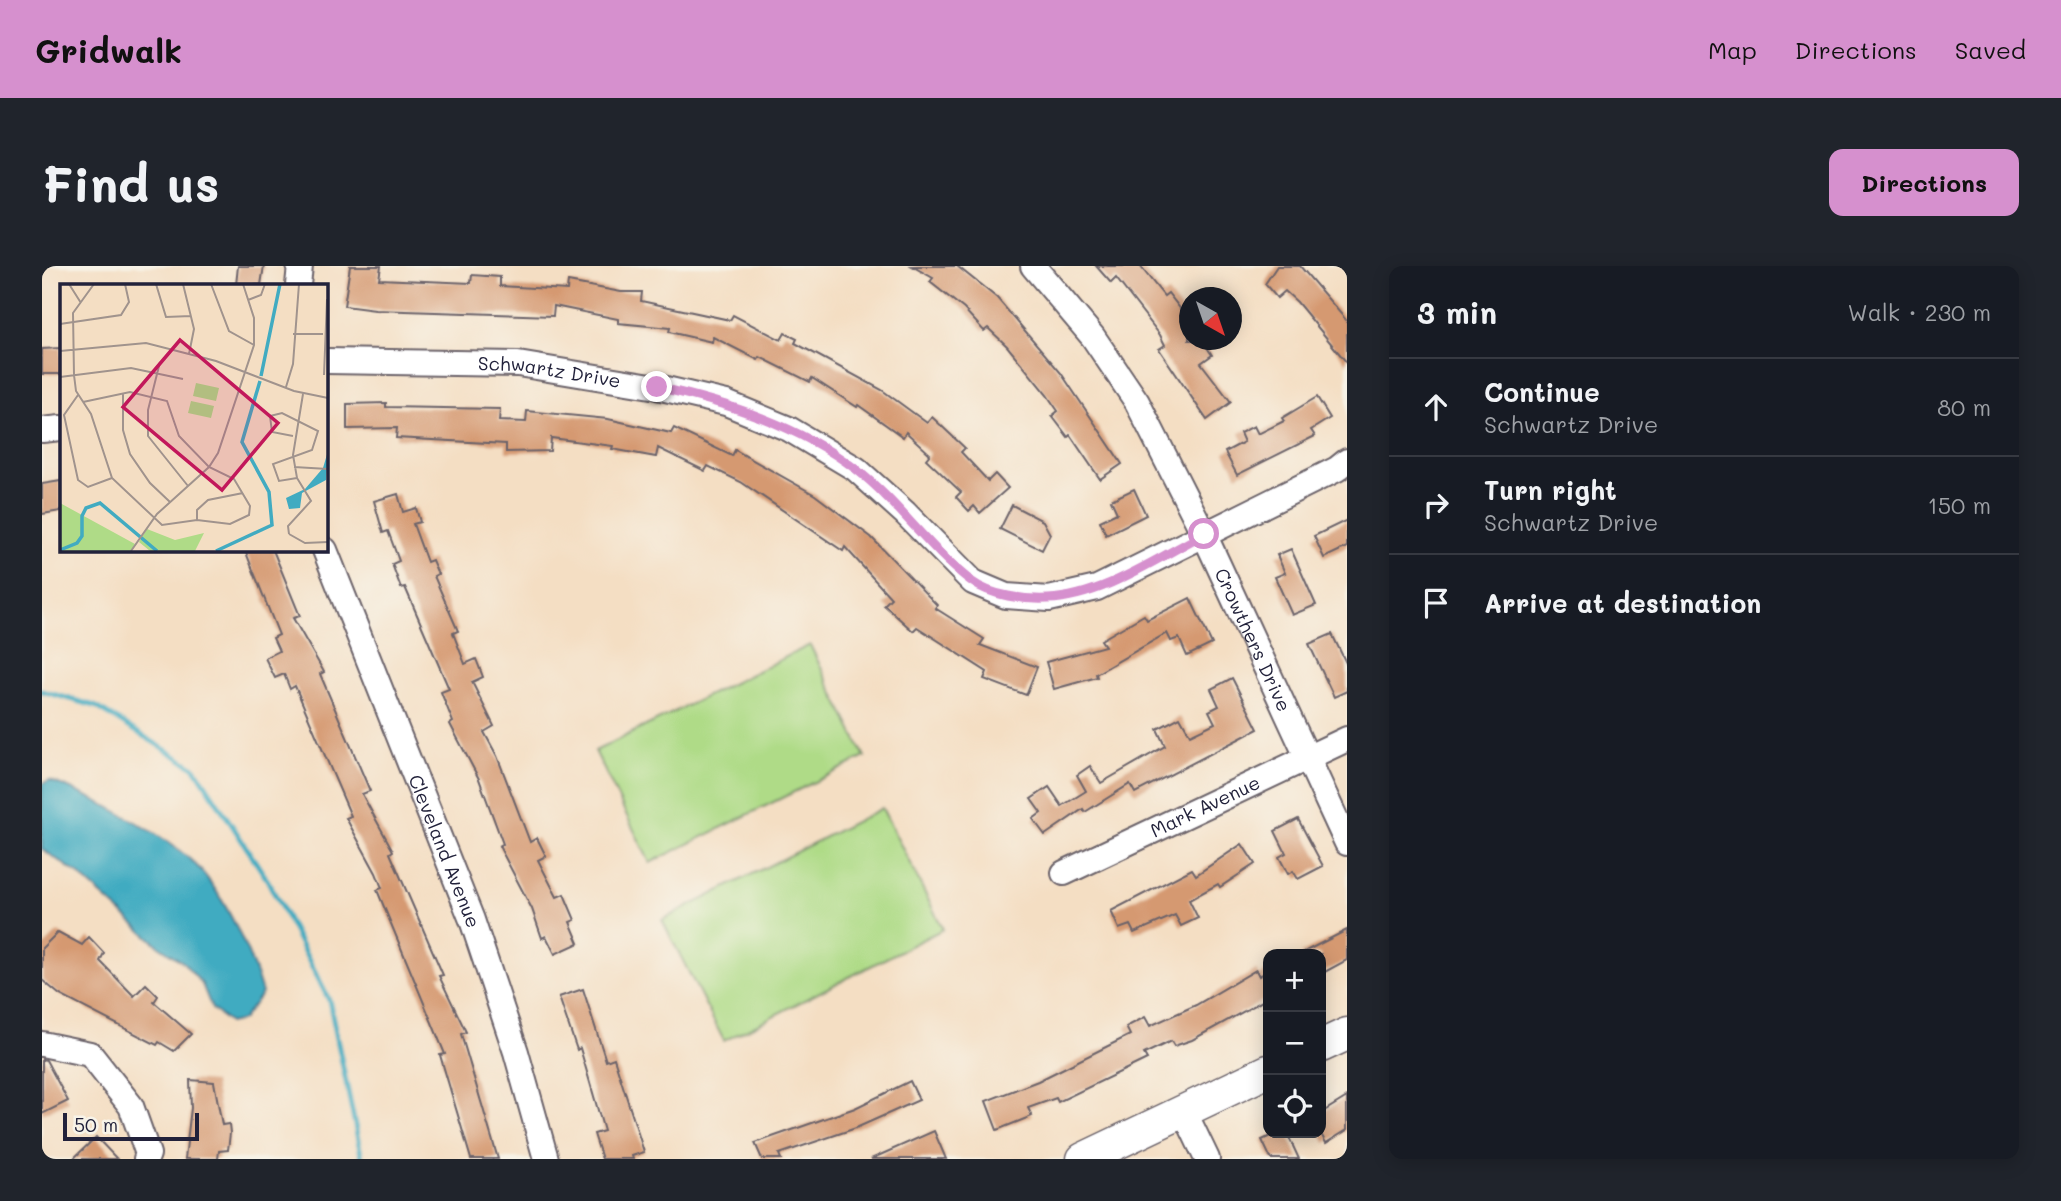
<!DOCTYPE html>
<html lang="en">
<head>
<meta charset="utf-8">
<style>
	body { margin:0; font-family:Mali,sans-serif; background:#20242c; color:#f1f3f6 }
	.controls { position:absolute; right:21px; bottom:21px; display:grid; overflow:hidden; border-radius:14px; box-shadow:0 4px 18px #0003 }
	.controls button { width:63px; height:63px; display:grid; place-items:center; padding:0; border:0; border-bottom:2px solid #363941; background:#171b24; color:#f1f3f6; font:35px sans-serif }
	.compass { position:absolute; left:1137px; top:21px; width:63px; height:63px; border-radius:50%; background:#171b24; box-shadow:0 4px 18px #0003; rotate:140deg }
	.scale { position:absolute; left:21px; bottom:18px; width:136px; box-sizing:border-box; padding-left:7px; border:4px solid #22223b; border-top:0; font-size:19px; line-height:24px; white-space:nowrap; color:#22223b; -webkit-text-stroke:5px #f7f3e8; paint-order:stroke }
	.stop { position:absolute; width:21px; height:21px; margin:-16px; border:5px solid #d690ce; border-radius:50%; background:#fff }
	.stop.end { background:#d690ce; border-color:#fff; box-shadow:0 2px 7px #0008 }
	.list { margin:0; padding:0; list-style:none }
	h2 { display:flex; justify-content:space-between; align-items:center; height:91px; margin:0; padding:0 28px; font-size:30px }
	h2 small { font-size:23px; font-weight:400; color:#9ea1a6 }
	.list li { display:grid; grid-template-columns:46px 1fr auto; gap:21px; align-items:center; box-sizing:border-box; height:98px; padding:0 28px; border-top:2px solid #363941 }
	.list b { display:block; font-size:26px; white-space:nowrap }
	.list p { margin:0; font-size:23px; white-space:nowrap; color:#9ea1a6 }
	.list em { font-size:23px; font-style:normal; color:#9ea1a6 }
	.icon { flex:none; width:38px; height:38px; fill:none; stroke:currentColor; stroke-width:2; stroke-linecap:round; stroke-linejoin:round }
	.map { position:relative; flex:none; width:1305px; height:893px; overflow:hidden; border-radius:14px }
	header { display:flex; align-items:center; gap:42px; box-sizing:border-box; height:98px; padding:0 35px; background:#d690ce; color:#111 }
	header strong { font-size:33px }
	nav { display:flex; gap:38px; margin-inline-start:auto; font-size:24px }
	.intro { display:flex; align-items:center; justify-content:space-between; box-sizing:border-box; height:168px; padding:0 42px }
	h1 { margin:0; font-size:49px }
	.button { padding:18px 32px; border-radius:14px; background:#d690ce; color:#111; font-size:24px; font-weight:700 }
	main { display:flex; gap:42px; padding:0 42px }
	aside { flex:1; background:#171b24; border-radius:14px; box-shadow:0 4px 18px #0003 }
	.map>svg:first-child { display:block }
</style>
</head>
<body>
<header>
<strong>Gridwalk</strong>
<nav><a>Map</a><a>Directions</a><a>Saved</a></nav>
</header>
<div class="intro"><h1>Find us</h1><a class="button">Directions</a></div>
<main>
<div class="map">
<svg width="1305" height="893" viewBox="0 0 1305 893">
	<rect width="100%" height="100%" fill="#f7f3e8"/>
	<filter id="ink" filterUnits="userSpaceOnUse"><feTurbulence type="fractalNoise" baseFrequency=".0143" numOctaves="2"/><feDisplacementMap in="SourceGraphic" scale="14" xChannelSelector="R" yChannelSelector="G"/><feConvolveMatrix kernelMatrix="1 2 1 2 8 2 1 2 1" color-interpolation-filters="sRGB"/></filter>
	<filter id="wash" filterUnits="userSpaceOnUse"><feTurbulence type="fractalNoise" baseFrequency=".00686" numOctaves="4" result="noise"/><feDisplacementMap in="SourceGraphic" scale="28" xChannelSelector="R" yChannelSelector="G"/><feGaussianBlur stdDeviation="1.57" result="paint"/><feColorMatrix in="noise" values="0 0 0 0 0 0 0 0 0 0 0 0 0 0 0 0 0 1.4 0 .05"/><feComposite in="paint" operator="in"/></filter>
	<g filter="url(#wash)">
		<rect width="100%" height="100%" fill="#f4dec3"/>
		<!-- green -->
		<g fill="#afdb87" stroke="#687e61" stroke-width="2">
			<path d="M768,379L823,491L608,597L553,485Z"/>
			<path d="M840,542L901,663L682,775L620,654Z"/>
		</g>
		<!-- water -->
		<path fill="#41abc1" stroke="#32667e" stroke-width="2" d="M7,514C49,530 124,568 155,600C183,630 209,688 220,727L200,754L187,757L170,743L160,718L142,697L117,680L36,608L0,583V518Z"/>
		<g fill="none" stroke-linecap="round" stroke-linejoin="round">
			<!-- stream -->
			<path stroke="#41abc1" stroke-width="5" d="M0,425L53,440L153,502L226,615L287,734L320,893"/>
		</g>
		<g id="blocks">
			<!-- building -->
			<g fill="#d59971">
				<path d="M196,0H222L219,19H194Z"/>
				<path d="M308,0H339L337,13L429,17L430,9L458,11V20L525,24L526,16L579,26H600L599,35L688,54L691,49L739,74L743,67L755,73L753,77L840,124L885,157L890,151L923,182L919,186L946,215L953,208L966,222L938,247L932,240L927,245L914,231L919,226L884,193L888,188L864,166L861,171L816,139L815,141L770,112L768,116L718,91L716,94L671,71L670,76L627,66L628,62L576,57V53L512,40L511,50L333,44L302,40Z"/>
				<path d="M870,0H915L955,32L1019,107L1080,198L1058,213L1028,169L1026,171L1010,150L1016,145L1005,129L965,80L946,62L942,65L922,43L888,16L891,12Z"/>
				<path d="M1054,0H1098L1122,30L1126,27L1147,54V74H1160L1170,89L1159,97L1189,136L1165,154L1117,83L1123,79L1118,69L1074,12L1069,17Z"/>
				<path d="M1235,0H1258L1305,55V97L1255,36L1243,25L1235,32L1223,18Z"/>
				<path d="M19,82V108H0V83Z"/>
				<path d="M1275,131L1288,152L1269,164L1273,170L1195,209L1183,186L1202,176L1198,167L1212,160L1216,168L1242,155L1240,152Z"/>
				<path d="M344,137V141L458,143L457,155L484,156L485,145L566,153L629,167L632,162L690,190L693,184L773,229L829,271L895,339L893,342L942,373L938,379L995,401L984,429L942,413L945,406L875,361L871,365L842,339L849,332L803,281L801,285L699,216L666,200L663,205L616,182L614,191L570,183L571,180L509,172L508,185L464,186V178L354,172L355,162L305,163V138Z"/>
				<path d="M19,215V245L0,248V218Z"/>
				<path d="M1092,223L1104,249L1064,269L1058,255L1075,247L1069,234Z"/>
				<path d="M356,228L361,246L374,242L378,256L371,258L385,296L390,294L396,308L392,310L416,365L411,367L423,398L434,393L441,411L430,416L452,460L442,466L455,490L488,576L495,572L504,590L496,594L515,631L522,628L533,654L528,656L537,677L513,688L504,670L500,672L490,643L457,580L461,578L437,513L408,458L411,456L399,426L407,423L363,321L359,322L350,298L357,295L346,265L341,267L332,235Z"/>
				<path d="M970,239L1001,255L1008,268L1000,284L958,263Z"/>
				<path d="M1305,254V281L1282,292L1272,270Z"/>
				<path d="M1249,283L1274,339L1250,349L1233,311L1243,307L1235,289Z"/>
				<path d="M203,284H231L258,350L251,352L282,406L278,408L328,525L320,528L351,585L348,587L401,709L397,710L424,766L419,768L456,893H429L398,789L403,788L335,624L340,622L334,607L304,552L309,550L253,420L248,423L242,408L233,412L223,392L237,385L231,372L237,369Z"/>
				<path d="M1148,332L1170,378L1145,390L1137,372L1129,375L1125,367L1054,408L1055,411L1012,423L1004,396L1063,380L1059,374L1102,349L1105,354Z"/>
				<path d="M1290,368L1305,399V425L1292,431L1267,378Z"/>
				<path d="M1190,412L1216,463L1093,527L1088,518L1043,546L1041,543L1003,569L991,553L999,547L989,533L1007,521L1020,540L1044,525L1035,509L1048,500L1059,517L1123,480L1115,463L1138,451L1148,469L1173,457L1167,445L1177,440L1169,423Z"/>
				<path d="M1256,553L1281,600L1256,613L1251,605L1246,608L1237,591L1244,587L1233,565Z"/>
				<path d="M1200,578L1213,598L1178,621L1176,618L1147,634L1156,652L1139,660L1133,649L1092,667L1088,659L1077,663L1069,645L1150,603L1154,609Z"/>
				<path d="M1305,664V694L1279,708V688H1258Z"/>
				<path d="M16,666L40,679L47,671L62,687L58,695L92,730L104,718L116,730L112,736L149,768L132,785L117,776L115,779L18,729L0,714V682Z"/>
				<path d="M1214,704L1217,710L1226,705V732L1150,774L1132,780L1129,775L1102,788L1105,793L1016,836L1014,832L986,842L990,850L955,864L944,835L996,815L1088,769L1084,761L1103,751L1108,760L1154,739Z"/>
				<path d="M541,723L564,795L572,792L602,886L590,890L591,893H560L552,868L562,865L538,782L535,784L517,731Z"/>
				<path d="M0,793L4,794L26,835L0,848Z"/>
				<path d="M148,814L172,816L180,859L187,858L188,867L186,884L177,885L176,893H143L149,842Z"/>
				<path d="M868,815L877,834L814,862L737,888L739,893H720L713,877L813,842Z"/>
				<path d="M1305,831V864L1284,877L1279,868V847Z"/>
				<path d="M892,865L904,893H829Z"/>
				<path d="M1235,867H1245L1257,893H1229L1220,874Z"/>
				<path d="M54,871L75,893H31Z"/>
			</g>
		</g>
	</g>
	<g filter="url(#ink)">
		<use href="#blocks" fill-opacity="0" stroke="#6c646b" stroke-width="2"/>
		<g fill="none" stroke-linecap="round" stroke-linejoin="round">
			<defs>
				<g id="minor">
					<path id="s1" d="M991,0L1051,71L1095,136L1162,268L1305,577"/>
					<path d="M256,19L258,0"/>
					<path id="s2" d="M284,95L476,98L615,121L684,137L747,163L814,203L863,247L931,316L964,330L1007,333L1055,322L1295,203L1305,195"/>
					<path d="M0,164L19,162"/>
					<path id="s3" d="M283,284L430,654L474,786L504,893"/>
					<path id="s4" d="M1022,607L1305,473"/>
					<path d="M0,778L48,788L89,840L106,888L104,893"/>
					<path d="M1142,845L1165,893"/>
				</g>
				<g id="major">
					<path d="M1279,780L1305,768"/>
					<path d="M1041,893L1226,805"/>
				</g>
			</defs>
			<!-- minor casing -->
			<use href="#minor" stroke="#6c646b" stroke-width="28"/>
			<!-- major casing -->
			<use href="#major" stroke="#6c646b" stroke-width="35"/>
			<!-- minor -->
			<use href="#minor" stroke="#fff" stroke-width="24"/>
			<!-- major -->
			<use href="#major" stroke="#fff" stroke-width="32"/>
		</g>
	</g>
	<g fill="none" stroke-linecap="round" stroke-linejoin="round" filter="url(#ink)">
		<!-- route -->
		<path stroke="#d690ce" stroke-width="9" d="M615,121C686,137 756,159 815,204C857,237 887,283 929,315C949,330 982,334 1006,333C1060,331 1115,292 1162,268"/>
	</g>
	<g text-anchor="middle" stroke-width="6" stroke-linejoin="round" paint-order="stroke">
		<!-- street labels -->
		<g font-size="19" fill="#22223b" stroke="#f7f3e8">
			<text dy="7" stroke="none"><textPath href="#s2" startOffset="224">Schwartz Drive</textPath></text>
			<text dy="7" stroke="none"><textPath href="#s1" startOffset="436">Crowthers Drive</textPath></text>
			<text dy="7" stroke="none"><textPath href="#s4" startOffset="156">Mark Avenue</textPath></text>
			<text dy="7" stroke="none"><textPath href="#s3" startOffset="324">Cleveland Avenue</textPath></text>
		</g>
	</g>
	<!-- overview -->
	<g transform="translate(18 18)">
		<rect width="268" height="268" fill="#f4dec3"/>
		<path d="M136,99L159,104L156,117L133,112ZM131,117L154,122L151,134L128,129ZM0,219L75,260L71,267H0ZM87,245L115,256L144,249L135,267H90L79,258Z" fill="#afdb87"/>
		<path d="M268,167L266,196L242,209L240,224L229,225L226,214L245,205L263,184Z" fill="#41abc1"/>
		<path fill="none" stroke="#41abc1" stroke-width="3.5" d="M201,92L220,0M0,266L17,259L22,252V232L26,224L40,219L97,267M156,267L212,241L209,208L182,158L200,97"/>
		<path fill="none" stroke="#a0938d" stroke-width="2" d="M9,0L21,19M96,0L106,33L131,32M123,0L134,45L129,70M151,0L169,47L194,61M188,16L201,11L205,0M0,40L61,31L69,18L65,0M233,50H263M0,67L86,59L156,77L234,107L268,114M100,78L88,126V152L128,202M264,91L267,15M0,93L71,84L123,95M226,103L233,80L239,0M63,109V146L70,170L90,199L110,218M18,111L4,131L18,196L28,203L52,194M23,118L70,108L107,117L119,152L149,183L174,195L190,222L189,231L170,240L137,236L102,241L52,194L31,130L16,107L14,91L13,29L34,0M233,152L212,148L210,132L222,129L258,147L252,166L213,180L219,197L237,194M234,183L268,185M137,236V226L148,216L183,209M229,250L228,242L251,217L237,194L233,171L243,110M229,250L245,259L268,258M71,267L97,230L149,183L158,169L194,61V34L183,0"/>
		<path fill="#c2185b" fill-opacity="0.15" stroke="#c2185b" stroke-width="3.5" d="M120,56L218,139L162,206L63,123Z"/>
		<rect width="268" height="268" fill="none" stroke="#22223b" stroke-width="3.5"/>
	</g>
</svg>
<div class="controls">
<button>+</button>
<button>−</button>
<button><svg class="icon" aria-label="locate" viewBox="0 0 24 24"><circle cx="12" cy="12" r="6"/><path d="M12 2v4M12 18v4M2 12h4M18 12h4"/></svg></button>
</div>
<svg class="compass" viewBox="-18 -18 36 36"><path d="M0-13l5 13h-10z" fill="#e53935"/><path d="M0 13l5-13h-10z" fill="#9ea1a6"/></svg>
<div class="scale">50 m</div>
<div class="stop" style="left:1162px;top:268px"></div>
<div class="stop end" style="left:615px;top:121px"></div>
</div>
<aside>
<h2>3 min<small>Walk · 230 m</small></h2>
<ul class="list">
<li><svg class="icon" aria-label="ahead" viewBox="0 0 24 24"><path d="M12 20V5M6 11l6-6 6 6"/></svg><div><b>Continue</b><p>Schwartz Drive</p></div><em>80 m</em></li>
<li><svg class="icon" aria-label="right" viewBox="0 0 24 24"><path d="M7 20v-9h11M14 6l5 5-5 5"/></svg><div><b>Turn right</b><p>Schwartz Drive</p></div><em>150 m</em></li>
<li><svg class="icon" aria-label="arrive" viewBox="0 0 24 24"><path d="M6 21V4h12l-3 4 3 4H6"/></svg><div><b>Arrive at destination</b></div></li>
</ul>
</aside>
</main>
</body>
</html>
